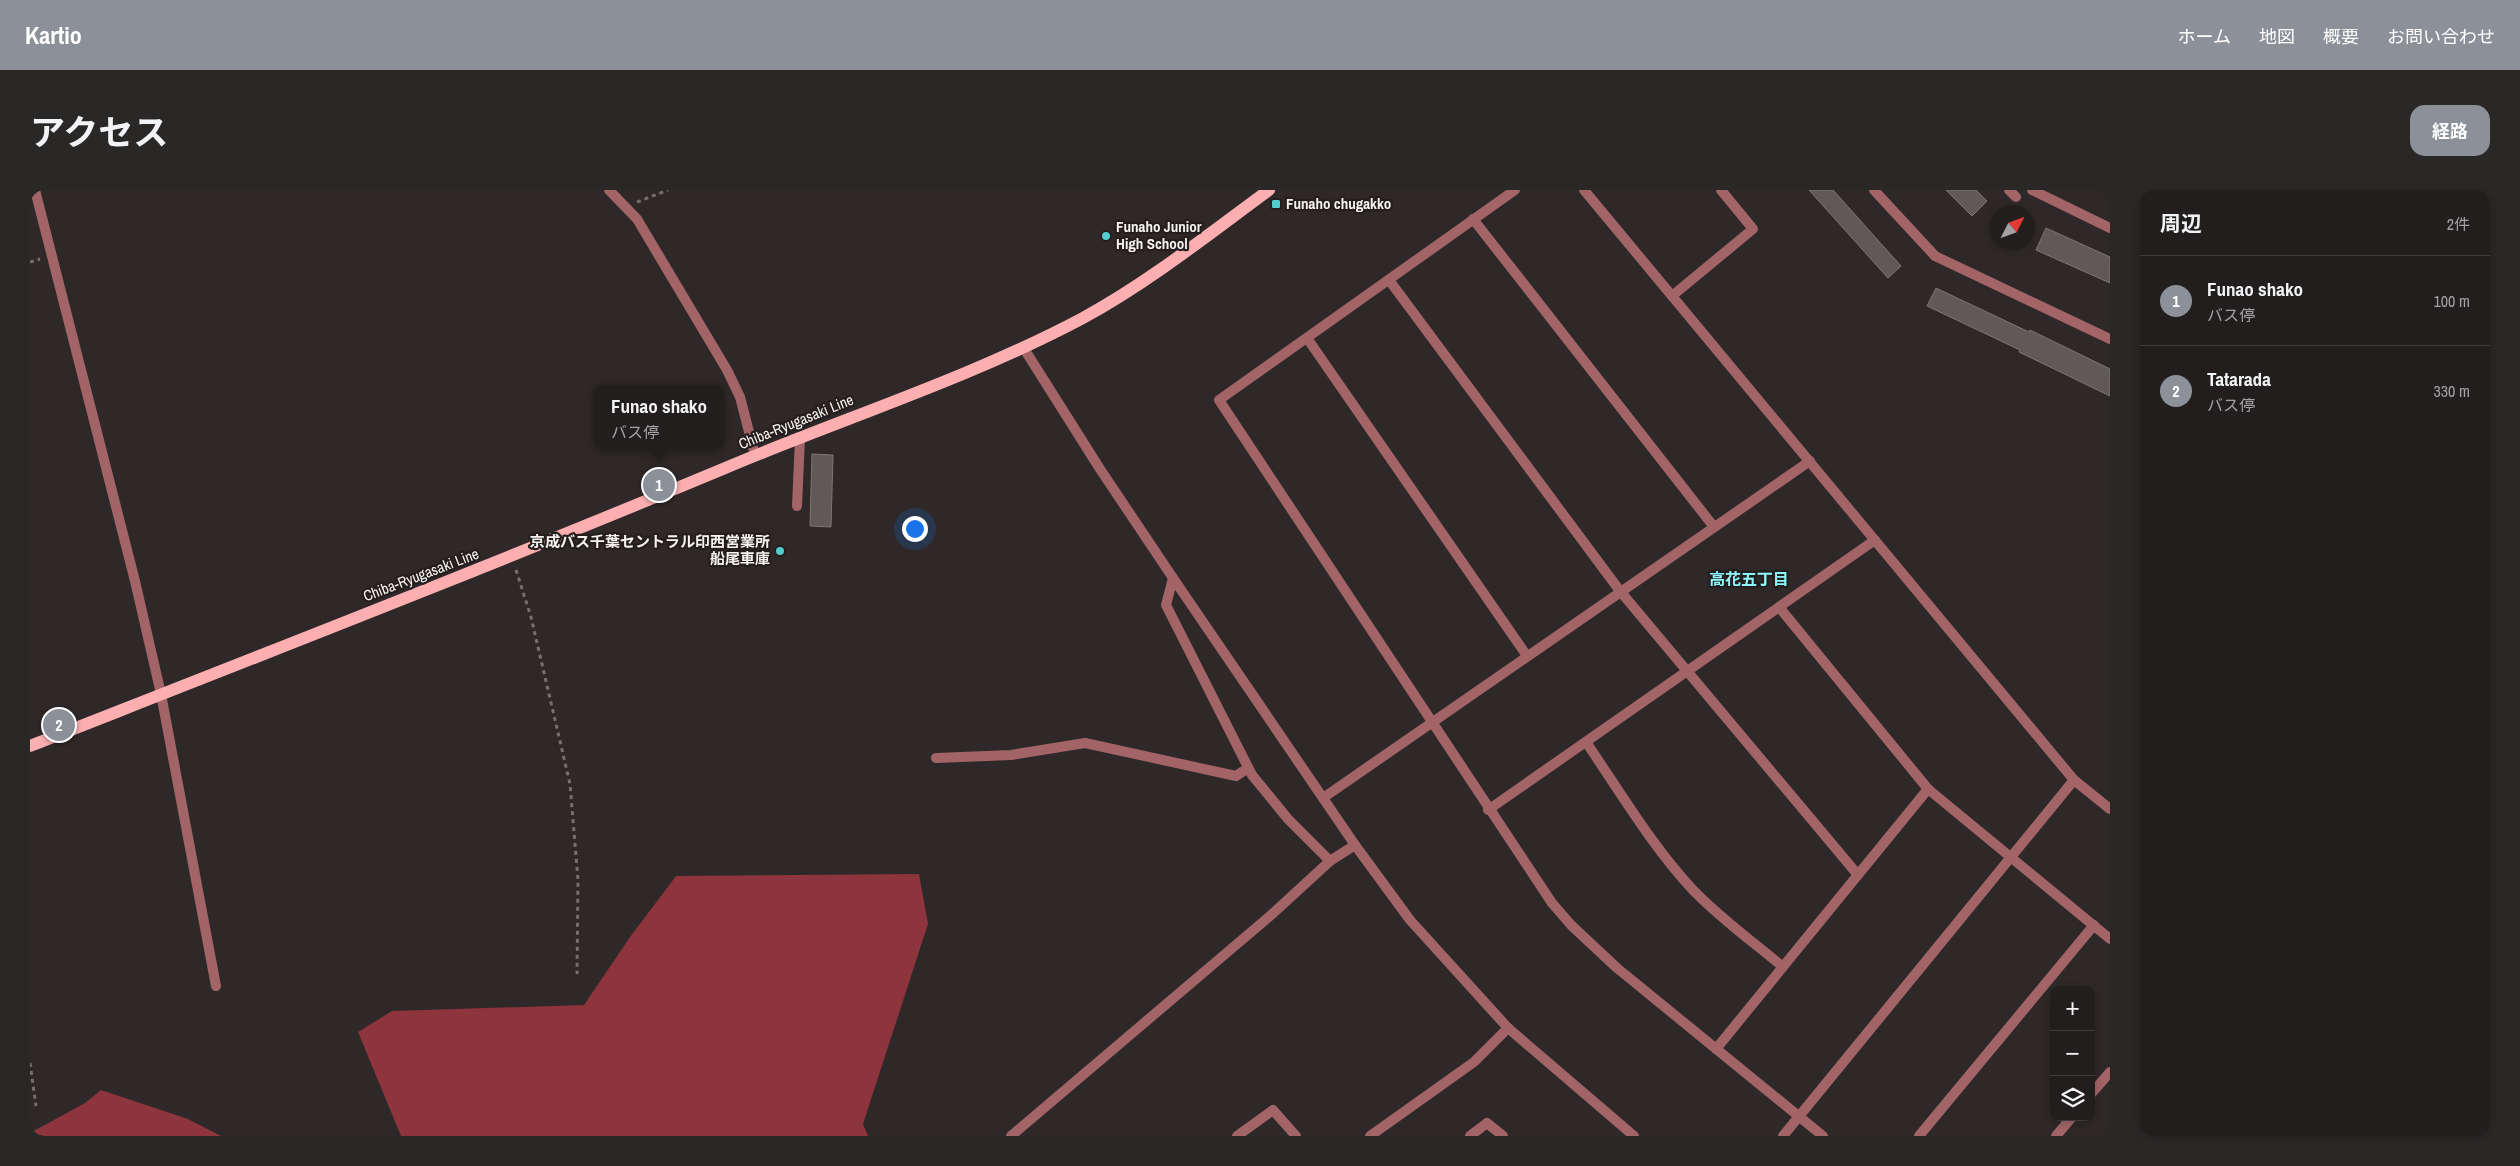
<!DOCTYPE html>
<html lang="ja">
<head>
<meta charset="utf-8">
<style>
	body { margin:0; font-family:"Archivo Narrow","Noto Sans JP",sans-serif; background:#2a2727; color:#f1f3f6 }
	.controls { position:absolute; right:15px; bottom:15px; display:grid; overflow:hidden; border-radius:10px; box-shadow:0 2px 8px #0003 }
	.controls button { width:45px; height:45px; display:grid; place-items:center; padding:0; border:0; border-bottom:1px solid #3f3c3c; background:#221e1e; color:#f1f3f6; font:25px sans-serif }
	.compass { position:absolute; left:1960px; top:15px; width:45px; height:45px; border-radius:50%; background:#221e1e; box-shadow:0 2px 8px #0003; rotate:48deg }
	.you { position:absolute; left:884px; top:338px; width:18px; height:18px; margin:-12px; border:4px solid #fff; border-radius:50%; background:#1a73e8; box-shadow:0 0 0 8px #1a73e833 }
	.badge { display:grid; place-items:center; width:32px; height:32px; border-radius:50%; background:#8c9099; color:#fff; font-size:16px; font-weight:700 }
	.pin { position:absolute; translate:-50% -50%; border:2px solid #fff; box-shadow:0 1px 5px #0006 }
	.popup { position:absolute; left:564px; top:195px; width:130px; height:65px; box-sizing:border-box; display:grid; place-content:center; border-radius:10px; background:#221e1e; filter:drop-shadow(0 1px 4px #0005); font-size:16px; white-space:nowrap; color:#a2a2a4 }
	.popup b { font-size:19px; color:#f1f3f6 }
	.popup::after { content:''; position:absolute; left:50%; top:100%; margin-left:-10px; border:10px solid transparent; border-top-color:#221e1e }
	.list { margin:0; padding:0; list-style:none }
	h2 { display:flex; justify-content:space-between; align-items:center; height:65px; margin:0; padding:0 20px; font-size:21px }
	h2 small { font-size:16px; font-weight:400; color:#a2a2a4 }
	.list li { display:grid; grid-template-columns:32px 1fr auto; gap:15px; align-items:center; box-sizing:border-box; height:90px; padding:0 20px; border-top:1px solid #3f3c3c }
	.list b { display:block; font-size:19px; white-space:nowrap }
	.list p { margin:0; font-size:16px; white-space:nowrap; color:#a2a2a4 }
	.list em { font-size:16px; font-style:normal; color:#a2a2a4 }
	.icon { flex:none; width:28px; height:28px; fill:none; stroke:currentColor; stroke-width:2; stroke-linecap:round; stroke-linejoin:round }
	.map { position:relative; flex:none; width:2080px; height:946px; overflow:hidden; border-radius:15px }
	header { display:flex; align-items:center; gap:30px; box-sizing:border-box; height:70px; padding:0 25px; background:#8c9099; color:#fff }
	header strong { font-size:24px }
	nav { display:flex; gap:28px; margin-inline-start:auto; font-size:18px }
	.intro { display:flex; align-items:center; justify-content:space-between; box-sizing:border-box; height:120px; padding:0 30px }
	h1 { margin:0; font-size:35px }
	.button { padding:12px 22px; border-radius:15px; background:#8c9099; color:#fff; font-size:18px; font-weight:700 }
	main { display:flex; gap:30px; padding:0 30px }
	aside { flex:1; background:#221e1e; border-radius:15px; box-shadow:0 2px 8px #0003 }
	.map>svg:first-child { display:block }
</style>
</head>
<body>
<header>
<strong>Kartio</strong>
<nav><a>ホーム</a><a>地図</a><a>概要</a><a>お問い合わせ</a></nav>
</header>
<div class="intro"><h1>アクセス</h1><a class="button">経路</a></div>
<main>
<div class="map">
<svg width="2080" height="946" viewBox="0 0 2080 946">
	<rect width="100%" height="100%" fill="#2e2828"/>
	<!-- forest -->
	<g fill="#8d343d">
		<path d="M889,684L898,734L833,934L838,946H371L328,842L362,821L554,815L600,747L646,686Z"/>
		<path d="M71,900L158,929L191,946H0V943L55,913Z"/>
	</g>
	<!-- building -->
	<g fill="#605959" stroke="#7e7777">
		<path d="M1779,0H1803L1871,76L1858,88Z"/>
		<path d="M1916,0H1946L1957,11L1942,26Z"/>
		<path d="M2016,38L2080,67V93L2006,60Z"/>
		<path d="M1906,98L1999,142L2000,140L2080,179V206L1989,162L1990,160L1897,116Z"/>
		<path d="M782,264L803,265L801,337L780,336Z"/>
	</g>
	<g fill="none" stroke-linecap="round" stroke-linejoin="round">
		<!-- path -->
		<g stroke="#767070" stroke-width="3" stroke-dasharray="4 4" stroke-linecap="butt">
			<path d="M607,12L638,0"/>
			<path d="M0,72L10,69"/>
			<path d="M486,380L501,427L540,594L548,690L547,784"/>
			<path d="M0,873L6,916"/>
		</g>
		<!-- service -->
		<path stroke="#a26466" stroke-width="10" d="M767,316L770,248"/>
		<!-- minor -->
		<g stroke="#a26466" stroke-width="10">
			<path d="M5,0L105,391L131,504L186,796"/>
			<path d="M579,0L607,29L697,180L710,207L725,265"/>
			<path d="M1485,0L1189,210L1522,713L1541,735L1587,778L1793,946"/>
			<path d="M1554,0L2044,590L2080,619"/>
			<path d="M1844,0L1905,66L2080,149"/>
			<path d="M1979,0L1986,7"/>
			<path d="M2002,0L2080,38"/>
			<path d="M1443,29L1684,337"/>
			<path d="M1359,90L1590,401L1828,685"/>
			<path d="M1642,106L1723,39L1691,0"/>
			<path d="M1277,148L1497,466"/>
			<path d="M1143,388L1136,415L1222,585L1258,629L1300,671"/>
			<path d="M1749,417L1898,599L2080,749"/>
			<path d="M1556,552C1590,602 1622,656 1663,700C1690,728 1723,752 1753,777"/>
			<path d="M906,568L981,565L1055,553L1206,586L1218,578"/>
			<path d="M1293,608L1780,271"/>
			<path d="M1458,620L1845,350"/>
			<path d="M1686,859L1898,599"/>
			<path d="M2061,904L2080,882"/>
			<path d="M981,946L1240,726L1300,671L1325,655"/>
			<path d="M1207,946L1243,920L1266,946"/>
			<path d="M1340,946L1444,872L1478,838"/>
			<path d="M1440,946L1457,933L1473,946"/>
			<path d="M1753,946L2044,590"/>
			<path d="M1889,946L2064,735"/>
			<path d="M2026,946L2042,927"/>
		</g>
		<!-- tertiary -->
		<path stroke="#a26466" stroke-width="10" d="M993,157L1070,279L1143,388L1325,655L1380,730L1478,838L1604,946"/>
		<!-- primary -->
		<path stroke="#fdaeb1" stroke-width="12" d="M0,556C234,464 468,373 700,276C817,227 940,188 1053,128C1119,92 1179,44 1239,0"/>
	</g>
	<!-- markers -->
	<g fill="#52cdcf" stroke="#241e1e" stroke-width="2">
		<rect x="1241" y="9" width="10" height="10" rx="2.5"/>
		<circle cx="1076" cy="46" r="5"/>
		<circle cx="750" cy="361" r="5"/>
	</g>
	<g text-anchor="middle" stroke-width="4.5" stroke-linejoin="round" paint-order="stroke">
		<!-- poi labels -->
		<g font-size="15" font-weight="bold" fill="#f8f3f3" stroke="#241e1e" text-anchor="start">
			<text x="1256" y="19">Funaho chugakko</text>
			<text x="1086" y="42">Funaho Junior<tspan x="1086" dy="17">High School</tspan></text>
			<text x="740" y="357" text-anchor="end">京成バス千葉セントラル印西営業所<tspan x="740" dy="17">船尾車庫</tspan></text>
		</g>
		<!-- street labels -->
		<g font-size="15" fill="#f8f3f3" stroke="#241e1e">
			<text transform="translate(766 232) rotate(-22)" y="5">Chiba-Ryugasaki Line</text>
			<text transform="translate(391 385) rotate(-21)" y="5">Chiba-Ryugasaki Line</text>
		</g>
		<!-- neighbourhood labels -->
		<g font-size="16" font-weight="bold" fill="#8bf7f9" stroke="#241e1e">
			<text x="1719" y="395">高花五丁目</text>
		</g>
	</g>
</svg>
<div class="controls">
<button>+</button>
<button>−</button>
<button><svg class="icon" aria-label="layers" viewBox="0 0 24 24"><path d="M12 4l9 5-9 5-9-5zM3 14l9 5 9-5"/></svg></button>
</div>
<svg class="compass" viewBox="-18 -18 36 36"><path d="M0-13l5 13h-10z" fill="#e53935"/><path d="M0 13l5-13h-10z" fill="#a2a2a4"/></svg>
<div class="you"></div>
<div class="pin badge" style="left:629px;top:295px">1</div>
<div class="popup"><b>Funao shako</b>バス停</div>
<div class="pin badge" style="left:29px;top:535px">2</div>
</div>
<aside>
<h2>周辺<small>2件</small></h2>
<ul class="list">
<li><span class="badge">1</span><div><b>Funao shako</b><p>バス停</p></div><em>100 m</em></li>
<li><span class="badge">2</span><div><b>Tatarada</b><p>バス停</p></div><em>330 m</em></li>
</ul>
</aside>
</main>
</body>
</html>
